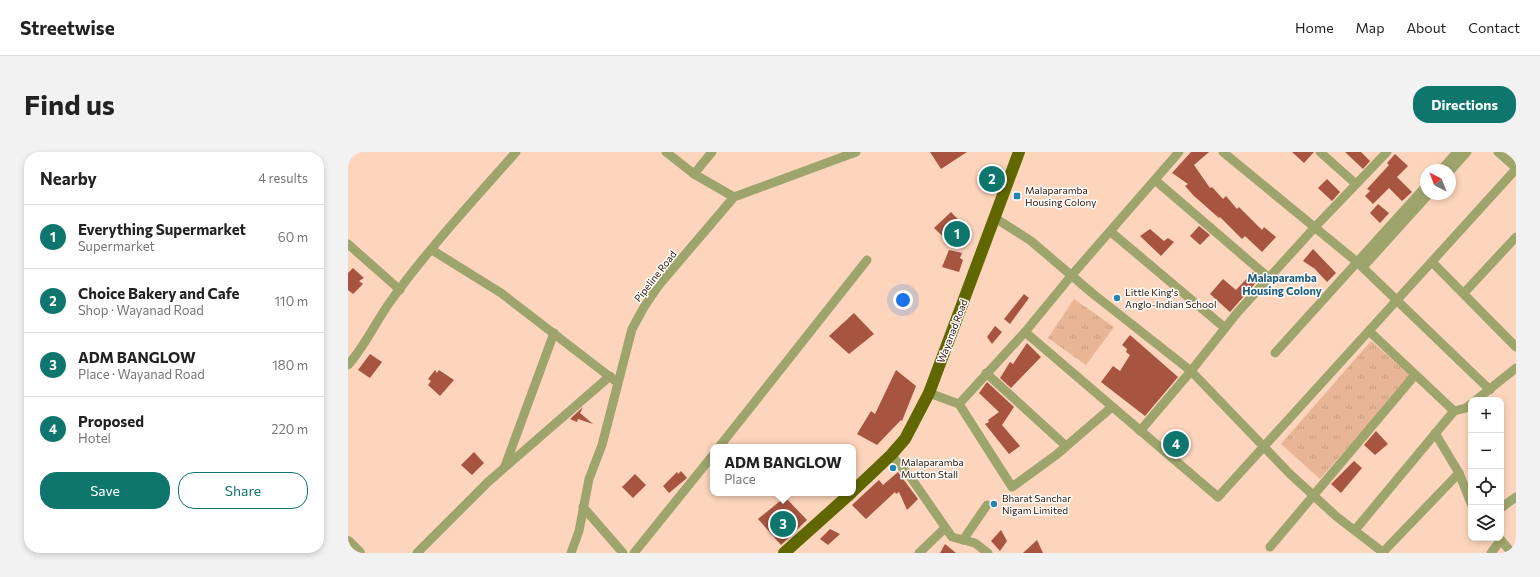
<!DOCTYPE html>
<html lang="en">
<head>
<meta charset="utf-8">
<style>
	body { margin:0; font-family:Commissioner,sans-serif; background:#f2f2f2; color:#222 }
	.controls { position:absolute; right:12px; bottom:12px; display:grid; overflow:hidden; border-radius:8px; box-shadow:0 2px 6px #0003 }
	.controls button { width:36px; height:36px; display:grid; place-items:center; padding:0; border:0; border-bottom:1px solid #e0e0e0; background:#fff; color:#222; font:20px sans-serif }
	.compass { position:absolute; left:1072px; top:12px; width:36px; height:36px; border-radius:50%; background:#fff; box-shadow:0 2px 6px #0003; rotate:318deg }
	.you { position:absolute; left:555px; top:148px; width:14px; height:14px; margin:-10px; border:3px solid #fff; border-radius:50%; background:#1a73e8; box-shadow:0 0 0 6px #1a73e833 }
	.badge { display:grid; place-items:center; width:26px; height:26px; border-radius:50%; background:#0f766e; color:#fff; font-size:13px; font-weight:700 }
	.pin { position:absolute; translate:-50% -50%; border:2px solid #fff; box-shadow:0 1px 4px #0006 }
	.popup { position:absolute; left:362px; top:292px; width:146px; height:52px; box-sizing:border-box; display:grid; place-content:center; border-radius:8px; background:#fff; filter:drop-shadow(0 1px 3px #0005); font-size:13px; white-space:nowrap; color:#767676 }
	.popup b { font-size:15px; color:#222 }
	.popup::after { content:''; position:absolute; left:50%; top:100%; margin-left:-8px; border:8px solid transparent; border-top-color:#fff }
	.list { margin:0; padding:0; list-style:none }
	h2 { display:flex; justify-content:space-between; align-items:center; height:52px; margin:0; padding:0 16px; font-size:17px }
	h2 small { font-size:13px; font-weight:400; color:#767676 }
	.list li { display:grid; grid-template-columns:26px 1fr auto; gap:12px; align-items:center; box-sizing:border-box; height:64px; padding:0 16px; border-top:1px solid #e0e0e0 }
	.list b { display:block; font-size:15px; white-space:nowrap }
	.list p { margin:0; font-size:13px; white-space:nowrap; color:#767676 }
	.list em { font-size:13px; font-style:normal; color:#767676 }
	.actions { display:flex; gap:8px; padding:12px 16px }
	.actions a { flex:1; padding:9px 0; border:1px solid #0f766e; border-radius:16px; text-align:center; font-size:14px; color:#0f766e }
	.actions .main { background:#0f766e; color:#fff }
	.icon { flex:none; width:22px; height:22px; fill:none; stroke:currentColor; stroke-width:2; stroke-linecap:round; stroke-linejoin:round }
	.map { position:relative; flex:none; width:1168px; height:401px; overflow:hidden; border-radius:16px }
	header { display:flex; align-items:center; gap:24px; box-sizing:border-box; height:56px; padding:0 20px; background:#fff; border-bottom:1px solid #e0e0e0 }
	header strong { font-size:19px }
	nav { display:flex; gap:22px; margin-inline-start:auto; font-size:14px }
	.intro { display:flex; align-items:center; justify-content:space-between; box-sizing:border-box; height:96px; padding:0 24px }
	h1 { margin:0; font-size:28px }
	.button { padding:10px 18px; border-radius:16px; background:#0f766e; color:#fff; font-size:14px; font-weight:700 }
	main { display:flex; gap:24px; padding:0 24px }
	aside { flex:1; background:#fff; border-radius:16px; box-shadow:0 2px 6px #0003 }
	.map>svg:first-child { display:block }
</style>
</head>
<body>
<header>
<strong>Streetwise</strong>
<nav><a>Home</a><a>Map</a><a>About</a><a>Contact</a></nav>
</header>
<div class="intro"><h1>Find us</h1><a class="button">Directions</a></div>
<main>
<aside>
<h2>Nearby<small>4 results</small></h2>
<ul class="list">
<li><span class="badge">1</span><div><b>Everything Supermarket</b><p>Supermarket</p></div><em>60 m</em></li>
<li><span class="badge">2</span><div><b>Choice Bakery and Cafe</b><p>Shop · Wayanad Road</p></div><em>110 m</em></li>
<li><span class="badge">3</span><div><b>ADM BANGLOW</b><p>Place · Wayanad Road</p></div><em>180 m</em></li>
<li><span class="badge">4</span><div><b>Proposed</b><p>Hotel</p></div><em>220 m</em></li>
</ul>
<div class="actions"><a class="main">Save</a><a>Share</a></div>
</aside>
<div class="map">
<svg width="1168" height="401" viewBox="0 0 1168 401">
	<defs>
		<pattern id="grass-tufts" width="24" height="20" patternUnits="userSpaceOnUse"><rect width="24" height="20" fill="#e8b696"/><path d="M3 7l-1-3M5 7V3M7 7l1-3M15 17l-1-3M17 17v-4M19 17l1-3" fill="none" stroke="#c79c80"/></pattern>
	</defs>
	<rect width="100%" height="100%" fill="#fdd5bc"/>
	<!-- grass -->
	<g fill="url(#grass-tufts)">
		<path d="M726,147L766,175L738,213L700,186Z"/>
		<path d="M1023,189L1063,224L972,327L933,292Z"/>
	</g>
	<!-- building -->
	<g fill="#a75441">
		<path d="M582,0H619L593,17Z"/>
		<path d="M843,0H861L846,13L862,36L864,35L875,47L878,44L889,57L891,55L914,78L916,75L928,85L914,100L897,84L894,87L872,65L871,66L846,44L837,34L840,32L824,21Z"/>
		<path d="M944,0H966L956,11Z"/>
		<path d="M997,0H1013L1022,9L1015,17Z"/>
		<path d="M1047,2L1060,14L1049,25L1064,40L1054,49L1041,36L1025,52L1017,44L1022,39L1019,37L1041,13L1039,11Z"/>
		<path d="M642,25L648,30L639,41L633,36Z"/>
		<path d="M979,27L992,40L984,49L970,36Z"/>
		<path d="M1030,52L1041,61L1032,71L1022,61Z"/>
		<path d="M603,60L620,78L604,93L586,76Z"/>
		<path d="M851,74L862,83L852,93L842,84Z"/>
		<path d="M802,77L816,89L820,86L826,90L813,104L792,84Z"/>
		<path d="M965,97L988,121L979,130L967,117L955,109Z"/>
		<path d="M601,98L614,101L612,106L615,108L611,120L594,115Z"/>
		<path d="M5,116L16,126L11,129L15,132L5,142L0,138V121Z"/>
		<path d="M905,120L912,126L882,160L862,142L875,127L888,138Z"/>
		<path d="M676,142L681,146L662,172L656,167Z"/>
		<path d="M506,161L526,182L501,202L481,184Z"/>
		<path d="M647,174L654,180L644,192L639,185Z"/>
		<path d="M782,183L830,225L797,264L753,230L765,214L772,219L782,203L778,200L779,197L774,193Z"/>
		<path d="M679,191L693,205L663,236L652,226L662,210L665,212Z"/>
		<path d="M22,202L34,210L22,226L10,218Z"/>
		<path d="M87,218L89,221L91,218L106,228L92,244L80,233L83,229L80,227Z"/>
		<path d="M548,218L568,234L554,269L553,268L529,293L509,282L523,259L527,262Z"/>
		<path d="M639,230L666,255L654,273L672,294L661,302L637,272L641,270L640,268L651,260L631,241Z"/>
		<path d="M235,255L232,261L245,272L230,267L229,270L222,267Z"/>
		<path d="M1028,279L1040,292L1027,303L1016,293Z"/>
		<path d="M126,300L136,311L124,323L113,313Z"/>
		<path d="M1006,309L1014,316L993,341L983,332Z"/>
		<path d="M333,319L339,326L321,341L315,334L329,320L330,322Z"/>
		<path d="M550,320L570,347L559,358L551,340L548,342L547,340L518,367L504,353L531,328L535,333Z"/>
		<path d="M287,322L298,333L285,346L274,335Z"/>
		<path d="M437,345L459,368L433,393L410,367Z"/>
		<path d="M482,377L492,382L480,393L472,387Z"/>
		<path d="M653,378L659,389L652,399L643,389Z"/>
		<path d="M689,388L695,401H675Z"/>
		<path d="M597,392L608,401H592Z"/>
	</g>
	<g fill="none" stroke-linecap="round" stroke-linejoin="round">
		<!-- minor -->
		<g stroke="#9ea56c" stroke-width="9">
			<path d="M318,0L346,22L386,45"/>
			<path d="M875,0L1009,110L1142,238"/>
			<path d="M972,0L1008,32"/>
			<path d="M1150,0L1168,16"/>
			<path d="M1093,18L1109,0"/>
			<path d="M1102,19L1119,0"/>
			<path d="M346,22L364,0"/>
			<path d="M807,28L921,126"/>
			<path d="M647,66L683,89L744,141L843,219L942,322L989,365L1036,401"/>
			<path d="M763,80L877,176"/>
			<path d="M0,92L52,138"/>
			<path d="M84,98L153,141L266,228"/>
			<path d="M1084,110L1168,195"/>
			<path d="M1015,115L1081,42"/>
			<path d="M1116,141L1168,85"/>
			<path d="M1021,179L1106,259"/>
			<path d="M677,180L870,345L1168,17"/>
			<path d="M927,201L1078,34"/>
			<path d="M0,213C17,194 27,171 42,150C80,97 125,49 168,0"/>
			<path d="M638,221L718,294"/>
			<path d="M581,241L611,252L677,180L723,124L831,0"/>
			<path d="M1128,248L1168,216"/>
			<path d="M611,252L664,335L708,303L764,255"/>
			<path d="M792,279L843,219L889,161L967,75L1039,0"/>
			<path d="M1087,281L1111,321L1123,351"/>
			<path d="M371,295L519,108"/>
			<path d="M543,303L561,323L604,385L627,391L640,401"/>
			<path d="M157,314L206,181"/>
			<path d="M235,355L275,401"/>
			<path d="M1153,356L1168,345"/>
			<path d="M1007,378L1106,259L1118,256L1123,252"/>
			<path d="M1151,386L1164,401"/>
			<path d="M615,388L639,353"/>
			<path d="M922,395L1067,223"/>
			<path d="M1035,400L1111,321"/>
			<path d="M69,401L140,330L262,224"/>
			<path d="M223,401L231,379L241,327L254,293L284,177L296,155L311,133L386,45L508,0"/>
			<path d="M286,401L365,303"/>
			<path d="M571,401L597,376"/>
			<path d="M1143,401L1153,388"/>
		</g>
		<!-- tertiary -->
		<path stroke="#9ea56c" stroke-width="12" d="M0,390L11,401"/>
		<!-- trunk -->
		<g stroke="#616700" stroke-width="12">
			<path d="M505,339L543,303L557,287L581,241L671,0"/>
			<path d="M436,401L503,341"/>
		</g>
	</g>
	<!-- markers -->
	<g fill="#2785b1" stroke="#fff" stroke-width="1.5">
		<rect x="665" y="40" width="8" height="8" rx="2"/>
		<circle cx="769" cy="146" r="4"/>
		<circle cx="545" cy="316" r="4"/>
		<circle cx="646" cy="352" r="4"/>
	</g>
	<g text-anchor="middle" stroke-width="3" stroke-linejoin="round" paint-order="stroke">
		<!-- poi labels -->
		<g font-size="10" fill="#2b1404" stroke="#fff" text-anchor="start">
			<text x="677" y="42">Malaparamba<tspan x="677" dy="12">Housing Colony</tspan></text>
			<text x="777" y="144">Little King's<tspan x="777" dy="12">Anglo-Indian School</tspan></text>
			<text x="553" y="314">Malaparamba<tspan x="553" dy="12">Mutton Stall</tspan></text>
			<text x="654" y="350">Bharat Sanchar<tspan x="654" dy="12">Nigam Limited</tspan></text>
		</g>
		<!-- street labels -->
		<g font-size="10" fill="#2b1404" stroke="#fff">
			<text transform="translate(307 124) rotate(-52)" y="4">Pipeline Road</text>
			<text transform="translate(604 179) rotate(-69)" y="4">Wayanad Road</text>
		</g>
		<!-- neighbourhood labels -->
		<g font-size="11" font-weight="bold" fill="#1f5e7d" stroke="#fff">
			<text x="934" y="130">Malaparamba<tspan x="934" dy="13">Housing Colony</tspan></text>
		</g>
	</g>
</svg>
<div class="controls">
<button>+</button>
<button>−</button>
<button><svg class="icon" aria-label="locate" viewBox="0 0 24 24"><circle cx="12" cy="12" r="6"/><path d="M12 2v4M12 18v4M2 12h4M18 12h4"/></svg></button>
<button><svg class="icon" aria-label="layers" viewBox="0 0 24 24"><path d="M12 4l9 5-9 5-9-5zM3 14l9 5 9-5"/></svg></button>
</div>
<svg class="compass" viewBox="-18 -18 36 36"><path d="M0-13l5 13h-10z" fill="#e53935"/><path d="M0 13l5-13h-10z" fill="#767676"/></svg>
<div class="you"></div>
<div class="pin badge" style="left:609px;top:82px">1</div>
<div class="pin badge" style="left:644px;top:27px">2</div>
<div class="pin badge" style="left:435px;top:372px">3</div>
<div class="popup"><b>ADM BANGLOW</b>Place</div>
<div class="pin badge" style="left:828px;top:292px">4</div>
</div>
</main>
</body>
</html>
